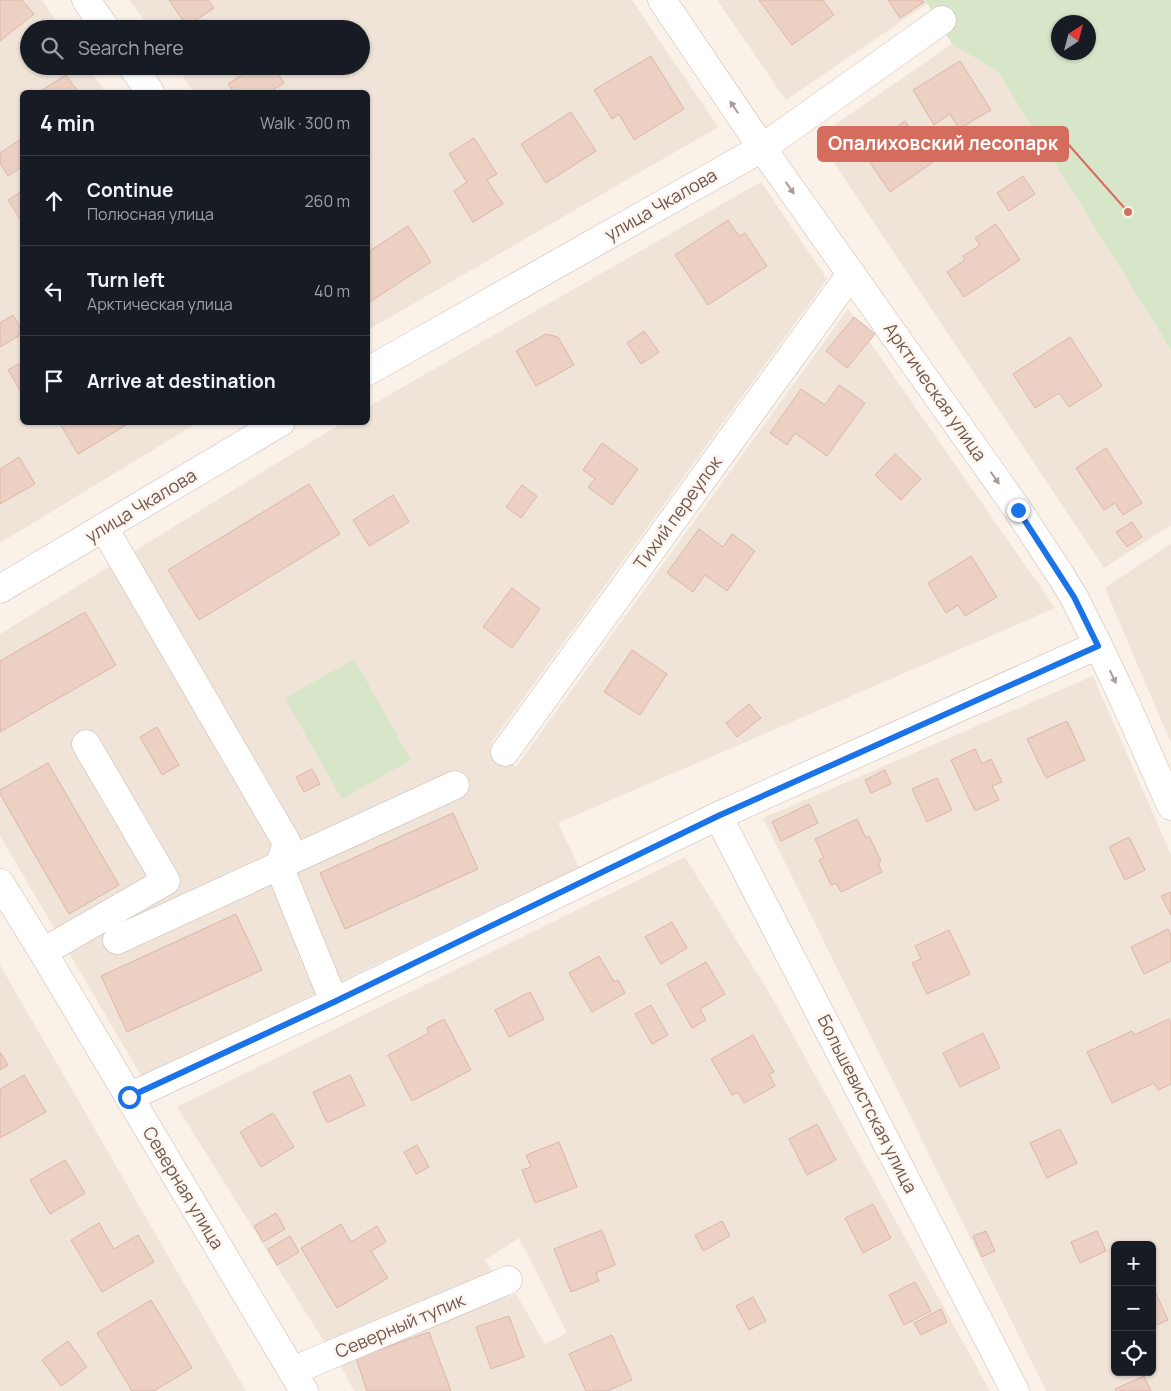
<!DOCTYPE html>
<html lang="en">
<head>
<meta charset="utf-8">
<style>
	body { margin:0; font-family:Manrope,sans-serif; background:#242831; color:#f1f3f6 }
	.controls { position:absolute; right:15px; bottom:15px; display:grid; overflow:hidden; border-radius:8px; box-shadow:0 1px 4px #0004 }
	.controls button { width:45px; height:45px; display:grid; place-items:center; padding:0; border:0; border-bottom:1px solid #363941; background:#171b24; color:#f1f3f6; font:25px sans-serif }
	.compass { position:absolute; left:1051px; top:15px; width:45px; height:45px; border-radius:50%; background:#171b24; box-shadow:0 1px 4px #0004; rotate:36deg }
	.stop { position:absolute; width:15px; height:15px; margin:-11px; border:4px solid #1a73e8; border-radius:50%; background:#fff }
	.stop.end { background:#1a73e8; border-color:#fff; box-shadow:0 1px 5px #0008 }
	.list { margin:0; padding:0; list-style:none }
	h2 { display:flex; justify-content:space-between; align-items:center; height:65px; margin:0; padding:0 20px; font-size:21px }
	h2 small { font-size:16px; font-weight:400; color:#9ea1a6 }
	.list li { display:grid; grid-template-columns:32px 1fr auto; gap:15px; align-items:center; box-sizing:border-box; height:90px; padding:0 20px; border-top:1px solid #363941 }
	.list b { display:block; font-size:19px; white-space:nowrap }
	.list p { margin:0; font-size:16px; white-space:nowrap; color:#9ea1a6 }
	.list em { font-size:16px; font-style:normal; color:#9ea1a6 }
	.icon { flex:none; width:28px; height:28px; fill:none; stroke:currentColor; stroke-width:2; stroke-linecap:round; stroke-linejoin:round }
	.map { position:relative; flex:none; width:1171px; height:1391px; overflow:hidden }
	.search { position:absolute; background:#171b24; box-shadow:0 1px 4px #0004; left:20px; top:20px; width:350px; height:55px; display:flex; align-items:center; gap:12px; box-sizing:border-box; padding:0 18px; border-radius:28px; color:#9ea1a6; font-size:19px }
	.panel { position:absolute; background:#171b24; box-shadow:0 1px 4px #0004; left:20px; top:90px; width:350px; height:335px; border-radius:8px }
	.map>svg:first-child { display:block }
</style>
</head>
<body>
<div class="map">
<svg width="1171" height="1391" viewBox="0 0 1171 1391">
	<rect width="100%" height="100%" fill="#faf1e9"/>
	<!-- residential -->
	<g fill="#f0e3d8" fill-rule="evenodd">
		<path d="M0,0H42L61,29H29V66H87L105,92H22V422L197,423L0,543Z"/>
		<path d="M130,0H632L718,127L368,330V92H194L176,66H361V29H150Z"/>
		<path d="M717,0H925L928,3L786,100Z"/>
		<path d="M952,44L998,72L1171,350V525L1104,568L817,137Z"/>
		<path d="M761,182L827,279L491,743L516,767L848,309L854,317L875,334L869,341L1055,608L558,823L579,867L142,1077L0,836V634L342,423L368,422V407Z"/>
		<path d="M1171,544V743L1105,588Z"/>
		<path d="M1093,676L1171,855V1391H1046L763,818ZM1115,1245H1152V1372H1115Z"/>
		<path d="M685,857L774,1001L990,1391H354L338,1360L516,1294L545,1344L567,1333L519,1238L485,1260L493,1272L328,1348L177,1107Z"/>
		<path d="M0,965L246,1391H0Z"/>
	</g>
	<!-- green -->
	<g fill="#d7e6c9" fill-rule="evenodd">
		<path d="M925,0H1171V350L998,72L952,44ZM1058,22H1088V52H1058Z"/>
		<path d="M354,659L411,760L342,799L285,698Z"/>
	</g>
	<!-- building -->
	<g fill="#ecd0c4" stroke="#dcb6a6">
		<path d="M0,0H22L34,14L0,41Z"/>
		<path d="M169,0H208L214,8L187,26Z"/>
		<path d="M759,0H823L834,15L792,45Z"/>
		<path d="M888,0H922L924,2L900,18Z"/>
		<path d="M651,56L684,109L634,140L619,114L612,119L594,90Z"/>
		<path d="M960,61L991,110L959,129L950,114L934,125L913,90Z"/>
		<path d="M46,66H64L53,75Z"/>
		<path d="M255,66H273L284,83L270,92H234L228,84Z"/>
		<path d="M66,75L78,92H39Z"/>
		<path d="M571,112L596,151L546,183L521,144Z"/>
		<path d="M905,121L933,162L890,192L862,151Z"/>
		<path d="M474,138L497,174L487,180L503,204L473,222L454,191L467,182L449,154Z"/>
		<path d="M21,139L22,141V167L8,176L0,163V153Z"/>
		<path d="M1023,176L1035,194L1009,211L997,193Z"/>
		<path d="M22,191V222L8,200Z"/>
		<path d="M728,220L739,236L745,233L767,266L708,305L675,255Z"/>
		<path d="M996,224L1020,260L964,297L947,272L965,260L963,256L980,245L975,238Z"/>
		<path d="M408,226L431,262L368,303V252Z"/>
		<path d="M13,315L22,331V334L0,347V323Z"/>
		<path d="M854,317L875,334L847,368L826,351Z"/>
		<path d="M644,331L659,352L641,364L627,343Z"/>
		<path d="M546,334L558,337L574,365L536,386L516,351Z"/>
		<path d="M1070,337L1102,386L1069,407L1059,393L1035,408L1013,374Z"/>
		<path d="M22,362V389L20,390L8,370Z"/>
		<path d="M839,385L865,403L827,456L795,433L787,445L770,433L801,389L825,405Z"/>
		<path d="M59,422H131L78,454Z"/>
		<path d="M602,443L638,469L612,505L588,487L595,479L583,470Z"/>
		<path d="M1106,448L1142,503L1123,515L1115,503L1104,510L1076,468Z"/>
		<path d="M895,454L921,479L901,500L875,475Z"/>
		<path d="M19,457L35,484L0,504V469Z"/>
		<path d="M309,484L340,534L199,620L168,570Z"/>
		<path d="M522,485L537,496L521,518L506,507Z"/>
		<path d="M393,495L409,522L369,546L353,520Z"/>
		<path d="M1132,522L1142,537L1127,547L1116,532Z"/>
		<path d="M699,529L723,547L732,534L755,551L727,591L705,575L693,592L667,573Z"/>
		<path d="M971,556L997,597L965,616L958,605L946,613L928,583Z"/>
		<path d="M512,588L540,609L512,648L483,627Z"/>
		<path d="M85,612L116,665L0,732V661Z"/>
		<path d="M632,650L667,674L640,715L604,692Z"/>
		<path d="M749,704L761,718L737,737L726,723Z"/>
		<path d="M1067,721L1085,760L1046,778L1027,739Z"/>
		<path d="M157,727L179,765L162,775L140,737Z"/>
		<path d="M975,749L982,764L991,759L1002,782L992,786L999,800L975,811L951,760Z"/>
		<path d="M48,763L119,885L69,914L0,794V790Z"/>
		<path d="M312,769L320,784L304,792L296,777Z"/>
		<path d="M885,770L891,784L871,793L865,780Z"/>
		<path d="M937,778L952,810L927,822L912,789Z"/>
		<path d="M809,804L818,823L781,841L772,822Z"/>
		<path d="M453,813L478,869L345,929L320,873Z"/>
		<path d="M857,819L866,838L869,836L881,861L878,863L882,872L841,892L836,883L831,885L819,860L824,858L815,839Z"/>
		<path d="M1129,837L1145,870L1125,880L1109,847Z"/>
		<path d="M1171,892V915L1161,896Z"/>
		<path d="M236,914L262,970L127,1032L101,976Z"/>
		<path d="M672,922L687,948L661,964L645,937Z"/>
		<path d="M1168,929L1171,935V961L1144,974L1131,947Z"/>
		<path d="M949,930L970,974L927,994L912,963L921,959L915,946Z"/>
		<path d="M599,956L614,982L618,980L625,993L592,1012L569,973Z"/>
		<path d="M706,962L725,994L700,1009L706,1020L692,1028L667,984Z"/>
		<path d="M530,992L544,1019L509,1037L495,1010Z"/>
		<path d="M651,1005L668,1035L652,1044L635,1014Z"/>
		<path d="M444,1019L471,1070L412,1101L388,1055L429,1033L427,1028Z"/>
		<path d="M1169,1019L1171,1023V1084L1158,1090L1154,1083L1112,1103L1087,1052L1132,1031L1134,1035Z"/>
		<path d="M983,1033L1000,1068L960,1087L943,1053Z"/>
		<path d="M753,1035L774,1072L769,1074L775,1086L744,1103L738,1092L732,1095L711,1059Z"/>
		<path d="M0,1052L8,1065L0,1070Z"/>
		<path d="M24,1075L46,1112L0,1138V1089Z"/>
		<path d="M350,1075L365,1105L327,1123L313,1092Z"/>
		<path d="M273,1113L294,1147L261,1167L240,1132Z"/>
		<path d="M817,1124L836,1160L807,1175L789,1139Z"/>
		<path d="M1060,1129L1077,1163L1047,1178L1030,1143Z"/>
		<path d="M559,1142L577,1187L535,1203L522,1170L531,1167L526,1155Z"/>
		<path d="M417,1145L429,1167L416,1174L404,1152Z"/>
		<path d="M65,1160L85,1193L50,1214L30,1180Z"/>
		<path d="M873,1204L891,1238L863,1253L845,1218Z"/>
		<path d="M276,1213L285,1229L263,1242L254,1226Z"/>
		<path d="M722,1221L730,1236L703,1251L695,1235Z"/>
		<path d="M99,1223L114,1249L138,1235L154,1262L102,1292L71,1240Z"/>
		<path d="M341,1224L351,1242L377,1226L386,1242L371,1251L388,1278L337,1308L301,1248Z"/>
		<path d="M602,1230L615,1265L596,1273L599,1281L571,1292L554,1249Z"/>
		<path d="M986,1231L995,1251L982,1257L973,1236Z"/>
		<path d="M1097,1231L1106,1251L1080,1263L1071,1242Z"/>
		<path d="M290,1236L299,1252L277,1265L268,1249Z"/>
		<path d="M915,1282L931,1311L904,1325L889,1295Z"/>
		<path d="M1152,1285L1168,1320L1152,1327Z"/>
		<path d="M753,1297L766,1321L749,1330L736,1306Z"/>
		<path d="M151,1300L192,1368L154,1391H132L97,1333Z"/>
		<path d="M941,1309L947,1322L921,1335L914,1323Z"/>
		<path d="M509,1316L524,1357L491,1369L476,1327Z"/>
		<path d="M429,1332L451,1391H367L356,1358Z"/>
		<path d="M612,1335L632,1380L607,1391H586L569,1354Z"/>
		<path d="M68,1341L87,1367L61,1386L42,1360Z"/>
		<path d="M1144,1376L1151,1391H1116L1115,1389Z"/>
	</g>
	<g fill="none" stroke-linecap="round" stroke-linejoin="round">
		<defs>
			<g id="minor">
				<path d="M86,0L106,29"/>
				<path d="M662,0L762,148L1018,510L1061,576L1074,597L1098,645L1125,702L1171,806"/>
				<path d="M132,66L150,92"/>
				<path d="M368,371L762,148L942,20"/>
				<path d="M104,528L287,843L279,866L334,1002"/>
				<path d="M0,589L281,422"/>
				<path d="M505,752L851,274"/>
				<path d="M718,816L1015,1391"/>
				<path d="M0,883L43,952L304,1391"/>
				<path d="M117,940L455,785"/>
				<path d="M43,952L166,881L86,744"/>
				<path d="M129,1097L334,1002L718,816L1098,645"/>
				<path d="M292,1371L508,1280"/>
			</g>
		</defs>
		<!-- minor casing -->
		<use href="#minor" stroke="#cab9b0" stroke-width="29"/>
		<!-- minor -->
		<use href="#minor" stroke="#fff" stroke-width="28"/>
	</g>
	<!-- one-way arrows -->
	<defs><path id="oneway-solid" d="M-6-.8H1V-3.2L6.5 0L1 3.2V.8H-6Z" transform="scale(1.25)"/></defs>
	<g fill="#aa9b96">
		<use href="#oneway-solid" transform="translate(734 107) rotate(-124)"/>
		<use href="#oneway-solid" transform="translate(790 188) rotate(55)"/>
		<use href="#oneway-solid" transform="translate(995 478) rotate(55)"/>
		<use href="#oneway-solid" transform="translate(1113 677) rotate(64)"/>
	</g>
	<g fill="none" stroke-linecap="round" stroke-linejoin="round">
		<!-- route -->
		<path stroke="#1a73e8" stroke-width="6" d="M129,1097L334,1002L718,816L1098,646L1074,597L1018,510"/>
	</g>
	<g text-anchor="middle" stroke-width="5" stroke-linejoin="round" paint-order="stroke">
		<!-- street labels -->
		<g font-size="18" fill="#715850" stroke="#fdf6ee">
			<text transform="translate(661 205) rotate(-30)" y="6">улица Чкалова</text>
			<text transform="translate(935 392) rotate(55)" y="6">Арктическая улица</text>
			<text transform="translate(141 506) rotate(-31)" y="6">улица Чкалова</text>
			<text transform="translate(678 513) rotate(-54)" y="6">Тихий переулок</text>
			<text transform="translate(867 1104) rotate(63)" y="6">Большевистская улица</text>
			<text transform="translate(183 1188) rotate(59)" y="6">Северная улица</text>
			<text transform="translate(400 1326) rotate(-23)" y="6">Северный тупик</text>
		</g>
	</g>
	<!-- callouts -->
	<path fill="none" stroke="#d46d5e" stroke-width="2" d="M1128 212L1068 144"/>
	<circle fill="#d46d5e" stroke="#fdf6ee" stroke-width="2" cx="1128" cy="212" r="5"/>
	<rect fill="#d46d5e" stroke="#d46d5e" stroke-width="2" x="818" y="127" width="250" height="34" rx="5"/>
	<g font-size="19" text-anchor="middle" font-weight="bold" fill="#fff">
		<text x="943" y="150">Опалиховский лесопарк</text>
	</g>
</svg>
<div class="controls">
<button>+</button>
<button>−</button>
<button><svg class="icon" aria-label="locate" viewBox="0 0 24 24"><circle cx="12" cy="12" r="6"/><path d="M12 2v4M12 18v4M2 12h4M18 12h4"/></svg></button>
</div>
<svg class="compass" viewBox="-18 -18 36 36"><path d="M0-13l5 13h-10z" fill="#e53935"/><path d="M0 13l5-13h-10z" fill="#9ea1a6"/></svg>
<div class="stop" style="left:129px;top:1097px"></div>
<div class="stop end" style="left:1018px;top:510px"></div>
<div class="search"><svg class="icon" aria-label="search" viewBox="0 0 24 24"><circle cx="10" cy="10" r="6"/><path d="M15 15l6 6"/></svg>Search here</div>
<section class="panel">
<h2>4 min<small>Walk · 300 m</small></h2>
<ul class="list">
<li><svg class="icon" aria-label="ahead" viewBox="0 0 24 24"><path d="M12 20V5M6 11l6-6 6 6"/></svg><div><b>Continue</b><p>Полюсная улица</p></div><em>260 m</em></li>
<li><svg class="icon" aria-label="left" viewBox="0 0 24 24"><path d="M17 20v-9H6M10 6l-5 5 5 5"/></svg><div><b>Turn left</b><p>Арктическая улица</p></div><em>40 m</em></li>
<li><svg class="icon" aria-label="arrive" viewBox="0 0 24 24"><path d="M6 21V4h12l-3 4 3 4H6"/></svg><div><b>Arrive at destination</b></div></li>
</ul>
</section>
</div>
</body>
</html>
